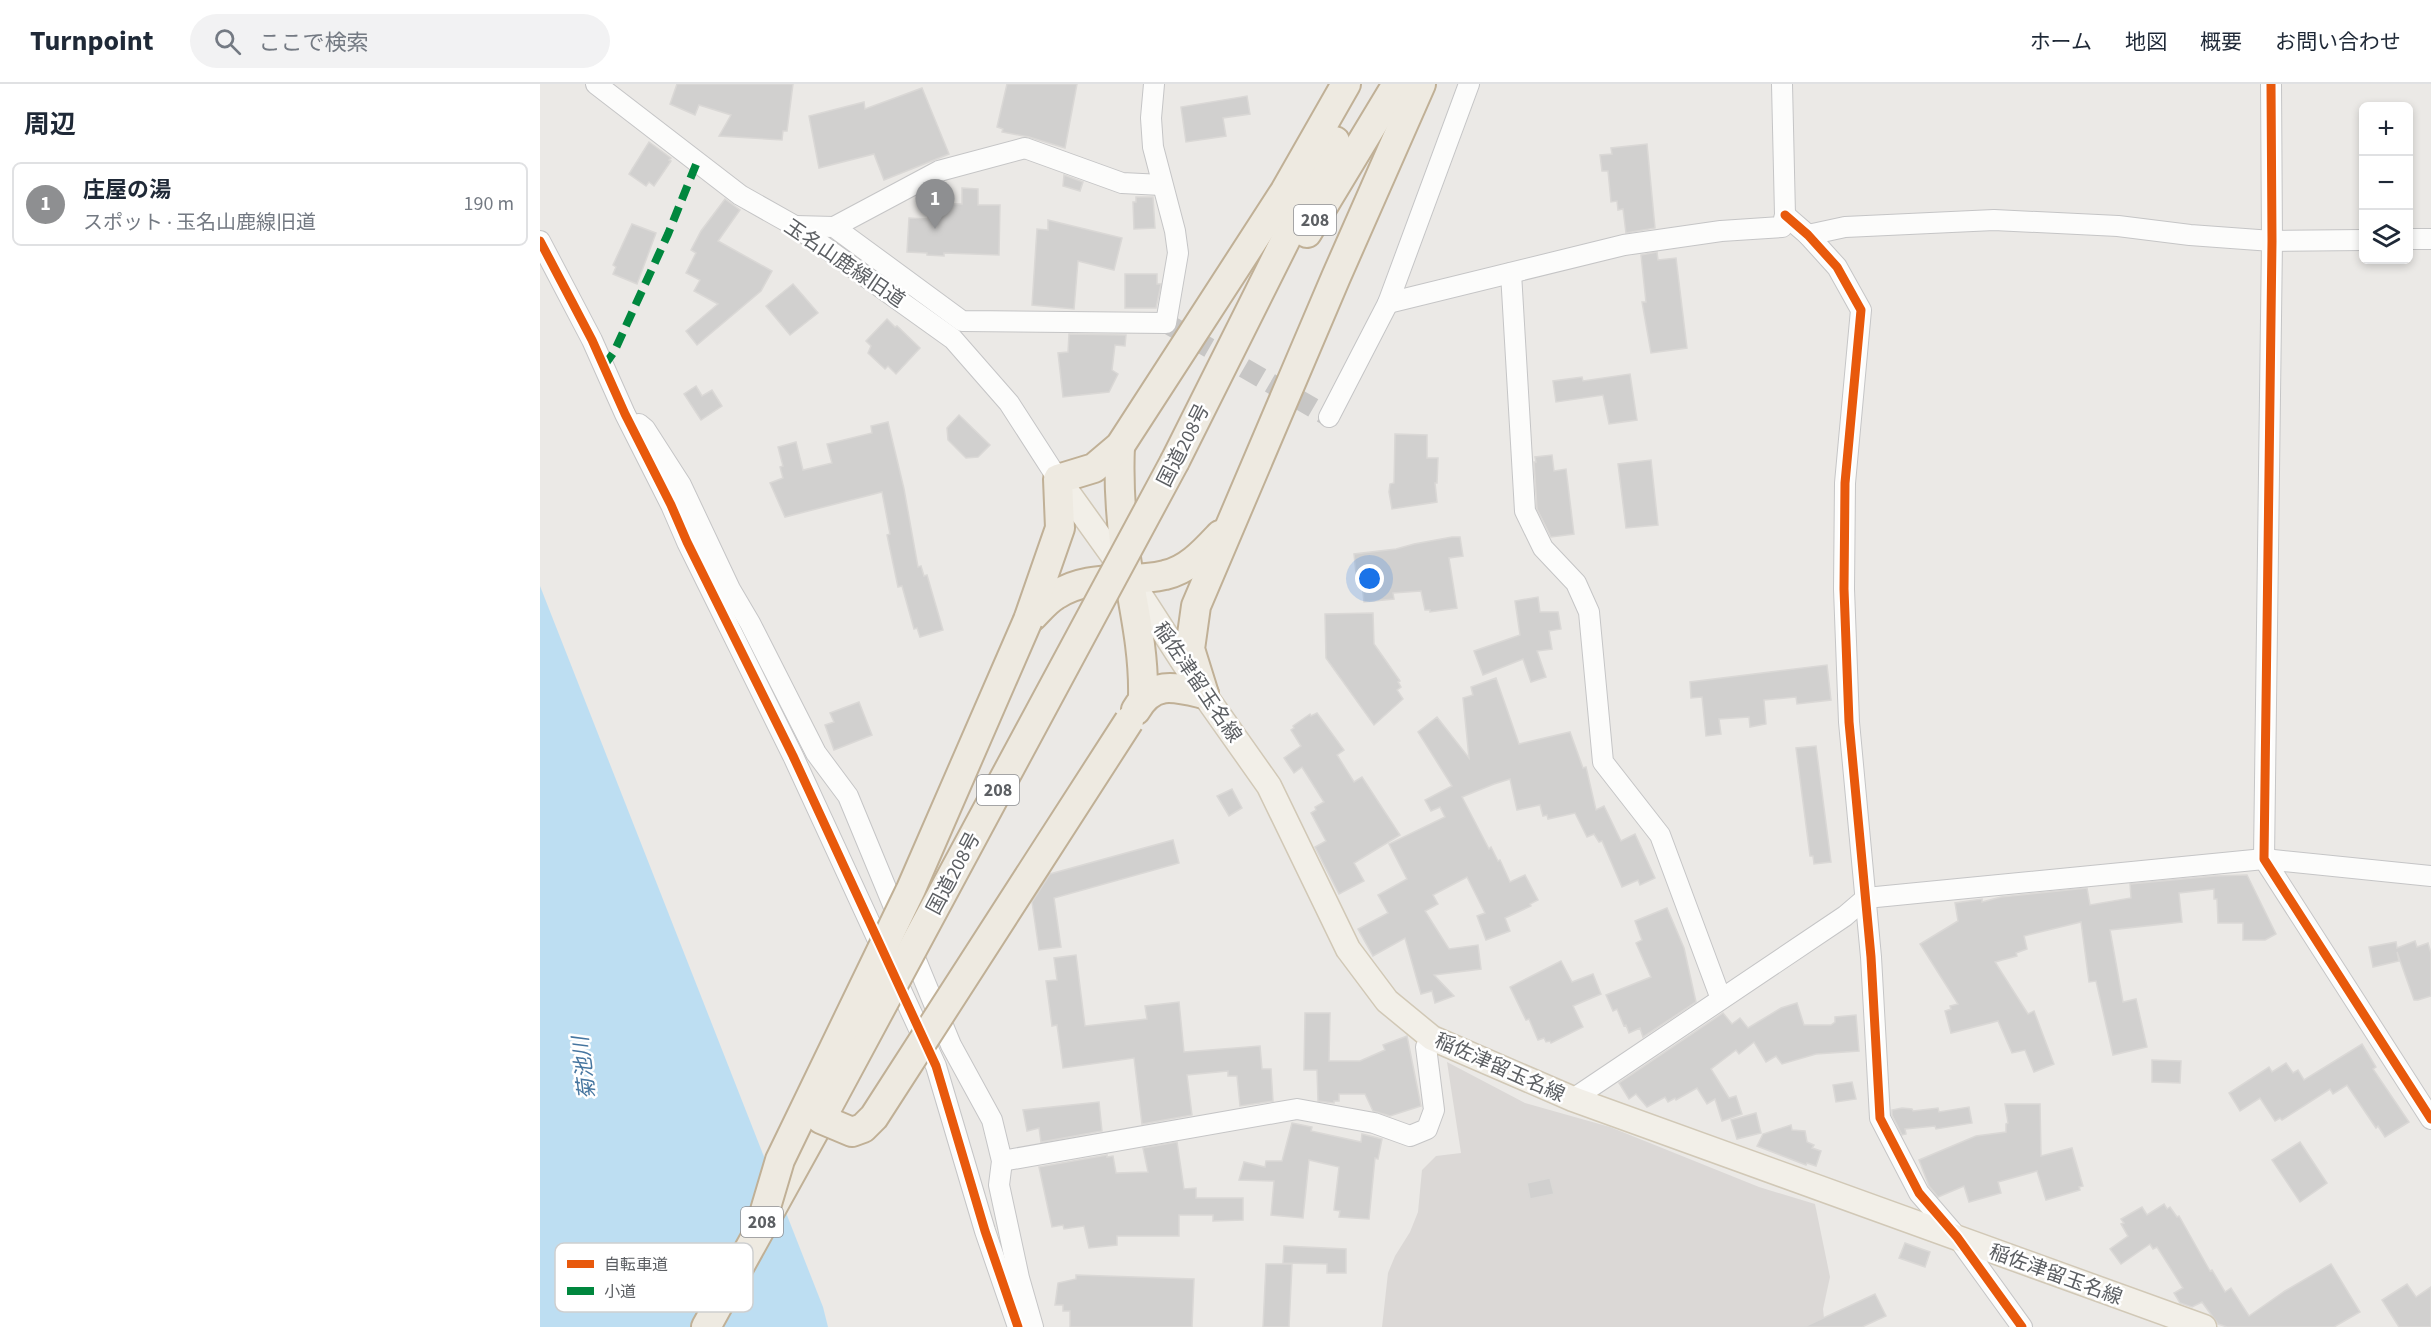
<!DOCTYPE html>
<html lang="ja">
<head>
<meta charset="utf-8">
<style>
	body { margin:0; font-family:"Source Sans 3","Noto Sans JP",sans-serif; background:#f2f2f3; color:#1f2937 }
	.controls { position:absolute; right:18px; top:18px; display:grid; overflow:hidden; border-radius:9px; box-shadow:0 3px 9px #0003 }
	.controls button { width:54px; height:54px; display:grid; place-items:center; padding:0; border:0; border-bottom:2px solid #e0e1e3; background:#fff; color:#1f2937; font:30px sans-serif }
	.you { position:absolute; left:830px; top:495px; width:21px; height:21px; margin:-15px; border:4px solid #fff; border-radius:50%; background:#1a73e8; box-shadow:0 0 0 9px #1a73e833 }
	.badge { display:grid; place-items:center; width:39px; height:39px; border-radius:50%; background:#8e8f91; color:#fff; font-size:20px; font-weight:700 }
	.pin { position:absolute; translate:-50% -50px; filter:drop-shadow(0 2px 3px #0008) }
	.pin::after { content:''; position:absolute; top:32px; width:21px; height:18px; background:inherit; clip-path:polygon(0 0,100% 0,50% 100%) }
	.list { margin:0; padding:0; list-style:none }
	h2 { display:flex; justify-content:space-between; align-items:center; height:78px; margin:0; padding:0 24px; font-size:26px }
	h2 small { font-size:20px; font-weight:400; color:#747a83 }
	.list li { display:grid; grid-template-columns:39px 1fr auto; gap:18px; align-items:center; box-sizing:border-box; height:84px; margin:0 12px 12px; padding:0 12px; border:2px solid #e0e1e3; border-radius:9px }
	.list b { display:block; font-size:22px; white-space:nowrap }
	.list p { margin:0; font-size:20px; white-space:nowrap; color:#747a83 }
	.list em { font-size:20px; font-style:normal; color:#747a83 }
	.icon { flex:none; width:33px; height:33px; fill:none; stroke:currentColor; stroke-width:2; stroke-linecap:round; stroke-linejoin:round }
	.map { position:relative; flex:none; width:1891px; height:1243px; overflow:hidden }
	header { display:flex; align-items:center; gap:36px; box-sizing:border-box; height:84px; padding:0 30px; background:#fff; border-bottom:2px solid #e0e1e3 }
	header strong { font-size:28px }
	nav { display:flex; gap:33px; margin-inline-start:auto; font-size:21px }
	.search { width:420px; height:54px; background:#f2f2f3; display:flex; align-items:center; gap:15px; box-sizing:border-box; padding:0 21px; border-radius:33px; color:#747a83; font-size:22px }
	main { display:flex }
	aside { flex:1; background:#fff }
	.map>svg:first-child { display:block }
</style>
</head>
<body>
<header>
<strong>Turnpoint</strong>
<div class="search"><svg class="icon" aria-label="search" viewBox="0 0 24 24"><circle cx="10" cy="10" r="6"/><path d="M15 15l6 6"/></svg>ここで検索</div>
<nav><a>ホーム</a><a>地図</a><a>概要</a><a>お問い合わせ</a></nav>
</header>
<main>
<aside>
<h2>周辺<small></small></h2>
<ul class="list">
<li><span class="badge">1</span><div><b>庄屋の湯</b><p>スポット · 玉名山鹿線旧道</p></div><em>190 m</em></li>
</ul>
</aside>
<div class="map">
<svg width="1891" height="1243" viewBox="0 0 1891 1243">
	<rect width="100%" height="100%" fill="#ebe9e6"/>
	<!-- industrial -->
	<path fill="#dbd8d6" d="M907,978L985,1019L1070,1043L1219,1103L1275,1120L1290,1193L1283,1225L1285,1243H842L848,1189L855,1172L870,1148L878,1128L882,1086L896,1072L921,1069Z"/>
	<!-- water -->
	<path fill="#bddef2" d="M0,502L283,1223L288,1243H0Z"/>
	<!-- building -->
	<g fill="#d1d0cf" stroke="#dad8d6" stroke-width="1.5">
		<path d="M137,0H253L247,47H243L242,56L179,52L191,31L159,21L155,31L130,20Z"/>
		<path d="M467,0H537L525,64L489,53L462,48L463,45L457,43Z"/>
		<path d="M382,4L409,70L344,96L334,70L279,84L269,32L324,18L325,25Z"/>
		<path d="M707,12L710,30L683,34L686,52L646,58L641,23Z"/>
		<path d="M109,58L131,74L129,76L131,77L114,102L109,98L106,102L89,90Z"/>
		<path d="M1107,60L1115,144L1086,149L1083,125L1078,126L1077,117L1071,118L1068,87H1062L1060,71L1072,70L1071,64Z"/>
		<path d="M524,91L543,98L540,107L523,102Z"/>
		<path d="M422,104L438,105V121H460L459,171L404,169V172L387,171V169L367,168L369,134L388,135L389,119L422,120Z"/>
		<path d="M596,113H613L615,144L594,145L593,118H596Z"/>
		<path d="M185,115L200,126L178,157L232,187L221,207L157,261L146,247L178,220L154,207L160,196L146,189L156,169L151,166L161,147Z"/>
		<path d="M508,136L582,154L574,186L538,177L534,225L492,221L497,145L508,146Z"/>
		<path d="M92,140L116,149L97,200L73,190L76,183L73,181Z"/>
		<path d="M1117,168L1118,176L1136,174L1147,264L1111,269L1102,218H1106L1101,171Z"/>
		<path d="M585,190H617V200H621L616,224H585Z"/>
		<path d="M253,200L278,229L250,251L226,222Z"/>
		<path d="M347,235L355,243L357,242L380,264L356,290L348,282L345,285L328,269L331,262L326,257Z"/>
		<path d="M529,250L586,251L585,262L575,261L572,286L578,290L569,308L523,313L518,269L528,268Z"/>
		<path d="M1090,290L1097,336L1069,340L1063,311L1016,318L1013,297L1042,293L1043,297Z"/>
		<path d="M156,302L162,312L172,306L182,322L161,336L144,310Z"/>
		<path d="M419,331L450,361L438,373L426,374L408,356L407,344Z"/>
		<path d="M348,338L364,405L378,483L381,482L384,492L387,491L403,546L380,553L377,544L374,545L362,502L358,503L347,451L350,450L342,408L245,433L230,399L243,394L240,383L243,382L238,363L256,358L263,386L292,379L287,360L332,349L331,342Z"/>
		<path d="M855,350L887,351V374H898L897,399H895L897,418L852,425L849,408L850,400L854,399Z"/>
		<path d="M1012,371L1014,387L1026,385L1034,450L1011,453L997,425L994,378H996L995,373Z"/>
		<path d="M1111,376L1118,441L1086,444L1078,380Z"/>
		<path d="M912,453H920L923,472L909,474L917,524L890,528V526H885L881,507L853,509L854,515L824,518L821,489H816L814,470L856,465L874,460Z"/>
		<path d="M998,513L1000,528H1018L1021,545L1009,547L1012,565L997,567L1006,593L991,598L983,575L943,591L934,567L980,551L975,517Z"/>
		<path d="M833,529L834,560L860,597L858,598L861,603L857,606L863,615L834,641L786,574L785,530Z"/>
		<path d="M1287,581L1291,616L1257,620L1256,613L1224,616L1226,640L1210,643L1209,633L1179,635L1181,650L1166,652L1162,613L1151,614L1150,598Z"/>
		<path d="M956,594L979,660L1030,648L1043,684L1046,683L1056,726L1064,722L1081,757L1095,750L1115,794L1100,801L1098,796L1082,803L1062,757L1059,758L1054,750L1047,753L1035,729L1008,735L1007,731L1003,732L1000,721L977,726L970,695L954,700L922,713L949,765L951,763L958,777L960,776L970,798L985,791L998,816L990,820L991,822L965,834L970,847L946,856L937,832L945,829L927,793L893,811L898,820L885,827L909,865L938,861L941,885L894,891L914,912L895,919L892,907L881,910L865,854L833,872L818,845L848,829L838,811L867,795L849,760L905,733L900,723L891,727L885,716L912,702L878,648L897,633L929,674L923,614L933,611L931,603Z"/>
		<path d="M319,618L332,651L294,666L285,641L294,638L290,629Z"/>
		<path d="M777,629L804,666L797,671L814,698L822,693L860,751L814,779L824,797L799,810L775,763L786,757L771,729L776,726L775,723L784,718L762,683L754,689L744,674L761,662L751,646L754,644L753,642L770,630L771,632Z"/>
		<path d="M1276,662L1291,778L1274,780L1273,772H1270L1256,664Z"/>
		<path d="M692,705L702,724L689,732L677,712Z"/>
		<path d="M633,756L639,779L514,814L521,863L499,866L492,818L510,790Z"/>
		<path d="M1707,791L1736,850L1725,856H1703V839H1678L1677,815H1674V805L1639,809L1642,838L1570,846L1583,918L1596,915L1607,963L1573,971L1556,897L1549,898L1541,838L1484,852L1487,865L1476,869L1477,872L1455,878L1488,930L1494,927L1514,980L1494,988L1485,966L1472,969L1458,937L1411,949L1405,927L1411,925L1410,922L1418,920L1380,860L1418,837L1415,819L1442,815V818L1461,813L1547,804L1550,821L1591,814L1590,800L1674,792Z"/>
		<path d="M1127,824L1144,864L1156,918L1103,953L1100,944L1089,949L1086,941L1084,942L1077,925L1073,927L1066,911L1111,893L1096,859L1102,856L1095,837Z"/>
		<path d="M1875,857L1877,863L1888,859L1891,869V912L1878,916H1874L1857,868L1859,877L1833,883L1829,863L1856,858L1857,864Z"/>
		<path d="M536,871L545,942L607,935L605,922L639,918L644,968L720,962L722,985H731L733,1017L700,1022L697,992H688V987L647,991L652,1031L602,1040L594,974L523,984L517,941L512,942L506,897L517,896L514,874Z"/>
		<path d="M1021,877L1032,898L1053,890L1061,910L1033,922L1043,943L1011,959L1010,957L1006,958L1004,954L998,956L989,935L986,936L970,903Z"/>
		<path d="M1257,919L1264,941H1291L1295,938V933L1316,931L1319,967L1276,970L1242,980L1236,972L1226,978L1214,958L1199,970L1196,966L1171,985L1189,1014L1196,1012L1202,1030L1182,1037L1175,1015L1167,1020L1157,1004L1136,1016L1135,1014L1128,1018L1125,1013L1107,1023L1096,1010L1089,1015L1079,999L1183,929L1192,940L1200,934L1208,944L1241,924Z"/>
		<path d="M765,929H790L789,977H820L845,966L843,961L867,952L881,1022L850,1032L833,1027L825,1010H799V1017H794V1019L778,1017L777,986H764Z"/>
		<path d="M1822,960L1836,983L1833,985L1869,1038L1845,1053L1838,1042L1836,1044L1807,1001L1793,1010L1790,1005L1742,1036L1740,1034L1735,1037L1720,1014L1700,1027L1689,1009L1729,983L1732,988L1746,979L1753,989L1758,986L1764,996Z"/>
		<path d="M1612,976L1641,977L1640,999L1612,998Z"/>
		<path d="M1312,998L1316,1015L1296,1018L1293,1001Z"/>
		<path d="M559,1018L562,1047L501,1058L499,1044L487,1047L483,1026Z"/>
		<path d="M1465,1020H1500L1501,1072L1532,1064L1543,1102L1539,1103L1540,1106L1506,1116L1497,1087L1458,1098L1461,1109L1429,1118L1424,1102L1398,1113L1389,1102L1379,1076L1436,1052L1466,1048V1040L1468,1039Z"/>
		<path d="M1429,1023L1432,1039L1396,1045L1395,1042L1365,1045L1366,1050L1362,1051L1352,1031V1026L1362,1024L1372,1025L1373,1027L1398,1024L1399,1028Z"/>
		<path d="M1216,1029L1221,1049L1197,1055L1191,1036Z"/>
		<path d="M752,1039L772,1043L771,1047L821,1058L822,1050L842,1055L838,1075L835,1074L829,1135L799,1133L800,1127L794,1126L799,1083L769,1076L763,1134L731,1131L734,1097L699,1096L704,1078L725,1083L726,1077H742Z"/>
		<path d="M1251,1041L1252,1046L1265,1047L1267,1058L1274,1061L1272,1064L1281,1067L1276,1082L1267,1079L1266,1081L1217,1062L1223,1050Z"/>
		<path d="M637,1058L644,1105L656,1104V1114H703V1136L673,1137V1131H639V1152H577V1161L549,1164L544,1142L524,1145L523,1141L512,1143L499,1083L567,1071V1073L573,1072L576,1089L608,1088L603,1064Z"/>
		<path d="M1760,1058L1787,1099L1760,1118L1732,1076Z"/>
		<path d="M1010,1094L1014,1110L990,1115L987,1099Z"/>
		<path d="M1624,1120L1627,1125L1630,1123L1637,1133L1639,1132L1670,1187L1672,1186L1685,1208L1691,1204L1709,1232L1745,1207L1791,1180L1820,1228L1794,1243H1687L1678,1240L1662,1218L1652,1223L1640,1219L1634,1209L1643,1204L1617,1163L1613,1165L1610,1160L1581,1180L1570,1165L1588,1152L1581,1140L1584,1139L1581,1135L1602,1123L1607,1131Z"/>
		<path d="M1365,1159L1390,1168L1385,1183L1359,1174Z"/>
		<path d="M744,1162L806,1165V1189H787V1180L743,1179Z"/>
		<path d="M726,1180H752L749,1243H723Z"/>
		<path d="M536,1191L654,1195L652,1243H530V1227H523V1221H515L518,1199L536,1195Z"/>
		<path d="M1867,1200L1876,1213L1891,1203V1243H1859L1842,1216Z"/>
		<path d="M1335,1210L1346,1232L1322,1243H1264Z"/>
	</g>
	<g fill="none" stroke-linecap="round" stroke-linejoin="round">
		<!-- minor-tunnel -->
		<path stroke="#c7c6c5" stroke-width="20" stroke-dasharray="20 10" stroke-linecap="butt" d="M626,239L789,333"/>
		<defs>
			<g id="minor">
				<path d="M56,0L200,111L255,142L413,255L469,319L518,395"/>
				<path d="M1731,0L1732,157L1724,775L1891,1035"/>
				<path d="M1245,131L1268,151L1297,183L1321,226L1305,399L1304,505L1309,638L1331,873L1340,1034L1379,1109L1417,1153L1482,1243"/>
				<path d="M255,142L294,143L422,237L626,239L638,169L635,147L613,63L611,34L614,0"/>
				<path d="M294,143L399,87L485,64L582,99L622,101"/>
				<path d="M1268,151L1305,143L1454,136L1578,142L1650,151L1732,157L1824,156"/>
				<path d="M1868,155H1891"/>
				<path d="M0,157L52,256L85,330L131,421L147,458L253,672L396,982L445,1147L478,1243"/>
				<path d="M971,189L985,427L1003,464L1036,499L1049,528L1063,678L1120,751L1181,915"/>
				<path d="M848,219L1084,161L1181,147L1242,143L1245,131L1242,0"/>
				<path d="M789,333L848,219L929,0"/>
				<path d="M99,340L105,345L141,401L190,505L210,539L276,669L308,712L411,961L452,1036L462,1077L459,1101L479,1194L493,1243"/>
				<path d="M1033,1015L1305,832L1326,814L1724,775L1891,792"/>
				<path d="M462,1077L757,1025L834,1039L870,1052L887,1045L894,1026L886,963L892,954"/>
			</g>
			<path id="major" d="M518,395L589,494L664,610L729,702L808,865L847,917L892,954L1033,1015L1664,1243"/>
			<g id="highway">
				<path d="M767,149L857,0"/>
				<path d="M580,362C578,406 582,450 589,494C596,534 604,572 603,613"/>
				<path d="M635,377L795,57"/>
				<path d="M492,533C499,526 507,516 516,511C549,489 588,500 625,491C648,486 664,468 680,451"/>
				<path d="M488,536L520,444L518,395L554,384L580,362L745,107L806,0"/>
				<path d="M664,610L650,565L656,522L796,193L881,0"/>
				<path d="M596,626C613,596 635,603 664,610"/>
				<path d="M166,1243L281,1035"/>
			</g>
		</defs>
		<!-- minor casing -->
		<use href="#minor" stroke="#c5c5c6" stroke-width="22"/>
		<!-- major casing -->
		<use href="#major" stroke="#d1c8b6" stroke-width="27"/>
		<!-- highway casing -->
		<use href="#highway" stroke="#c0b096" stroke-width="32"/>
		<!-- minor -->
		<use href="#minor" stroke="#fcfcfb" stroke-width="20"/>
		<!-- major -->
		<use href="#major" stroke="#f2efe8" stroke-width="24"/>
		<!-- highway -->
		<use href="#highway" stroke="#eeeae1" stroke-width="28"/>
		<defs>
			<g id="highway-bridge">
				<path d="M589,637L334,1033L323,1044L312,1048L281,1035L635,377"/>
				<path d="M221,1140L240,1076L371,805L488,536"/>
			</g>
		</defs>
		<!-- highway-bridge casing -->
		<use href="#highway-bridge" stroke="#c0b096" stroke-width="32" stroke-linecap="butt"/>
		<!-- highway-bridge -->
		<use href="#highway-bridge" stroke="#eeeae1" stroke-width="28"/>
		<!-- quiet -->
		<path stroke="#00873e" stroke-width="8" stroke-dasharray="15 8" stroke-linecap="butt" d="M64,282L74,268L128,150L157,78"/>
		<defs>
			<g id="cycleway">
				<path d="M1731,0L1732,157L1724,775L1891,1035"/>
				<path d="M1245,131L1268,151L1297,183L1321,226L1305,399L1304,505L1309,638L1331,873L1340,1034L1379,1109L1417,1153L1482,1243"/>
				<path d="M0,157L52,256L85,330L131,421L147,458L253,672L396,982L445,1147L478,1243"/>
			</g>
		</defs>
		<!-- cycleway casing -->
		<use href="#cycleway" stroke="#fff" stroke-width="13"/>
		<!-- cycleway -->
		<use href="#cycleway" stroke="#e8590c" stroke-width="9"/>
	</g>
	<g text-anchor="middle" stroke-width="5" stroke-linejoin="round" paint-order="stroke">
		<!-- shield labels -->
		<g fill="#fff" stroke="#8d8f92" stroke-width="1.5">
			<rect x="754" y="121" width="42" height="30" rx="4.5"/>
			<rect x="437" y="691" width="42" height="30" rx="4.5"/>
			<rect x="201" y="1123" width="42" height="30" rx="4.5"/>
		</g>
		<g font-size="18" font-weight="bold" fill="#5c5f63">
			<text x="775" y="142">208</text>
			<text x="458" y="712">208</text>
			<text x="222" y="1144">208</text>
		</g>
		<!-- street labels -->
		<g font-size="20" fill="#5c5f63" stroke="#fff">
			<text transform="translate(305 179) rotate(34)" y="7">玉名山鹿線旧道</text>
			<text transform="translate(643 361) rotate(-63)" y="7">国道208号</text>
			<text transform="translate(658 598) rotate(56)" y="7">稲佐津留玉名線</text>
			<text transform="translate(413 789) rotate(-62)" y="7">国道208号</text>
			<text transform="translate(960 983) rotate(24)" y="7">稲佐津留玉名線</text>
			<text transform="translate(1516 1190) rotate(20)" y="7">稲佐津留玉名線</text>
		</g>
		<!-- water labels -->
		<g font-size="21" font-style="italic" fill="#45759f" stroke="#fff">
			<text transform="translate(44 984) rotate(-97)" y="7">菊池川</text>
		</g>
	</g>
	<!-- legend -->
	<rect x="15" y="1159" width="198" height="69" rx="9" fill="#fff" stroke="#cecfd0" stroke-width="1.5"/>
	<rect x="27" y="1176" width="27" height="8" fill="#e8590c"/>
	<rect x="27" y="1203" width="27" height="8" fill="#00873e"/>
	<g font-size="16" fill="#5c5f63">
		<text x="64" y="1186">自転車道</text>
		<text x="64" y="1213">小道</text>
	</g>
</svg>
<div class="controls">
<button>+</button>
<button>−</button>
<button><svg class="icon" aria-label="layers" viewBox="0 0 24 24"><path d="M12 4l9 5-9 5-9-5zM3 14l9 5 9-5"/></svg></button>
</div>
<div class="you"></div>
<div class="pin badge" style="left:395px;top:145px">1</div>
</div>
</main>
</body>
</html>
